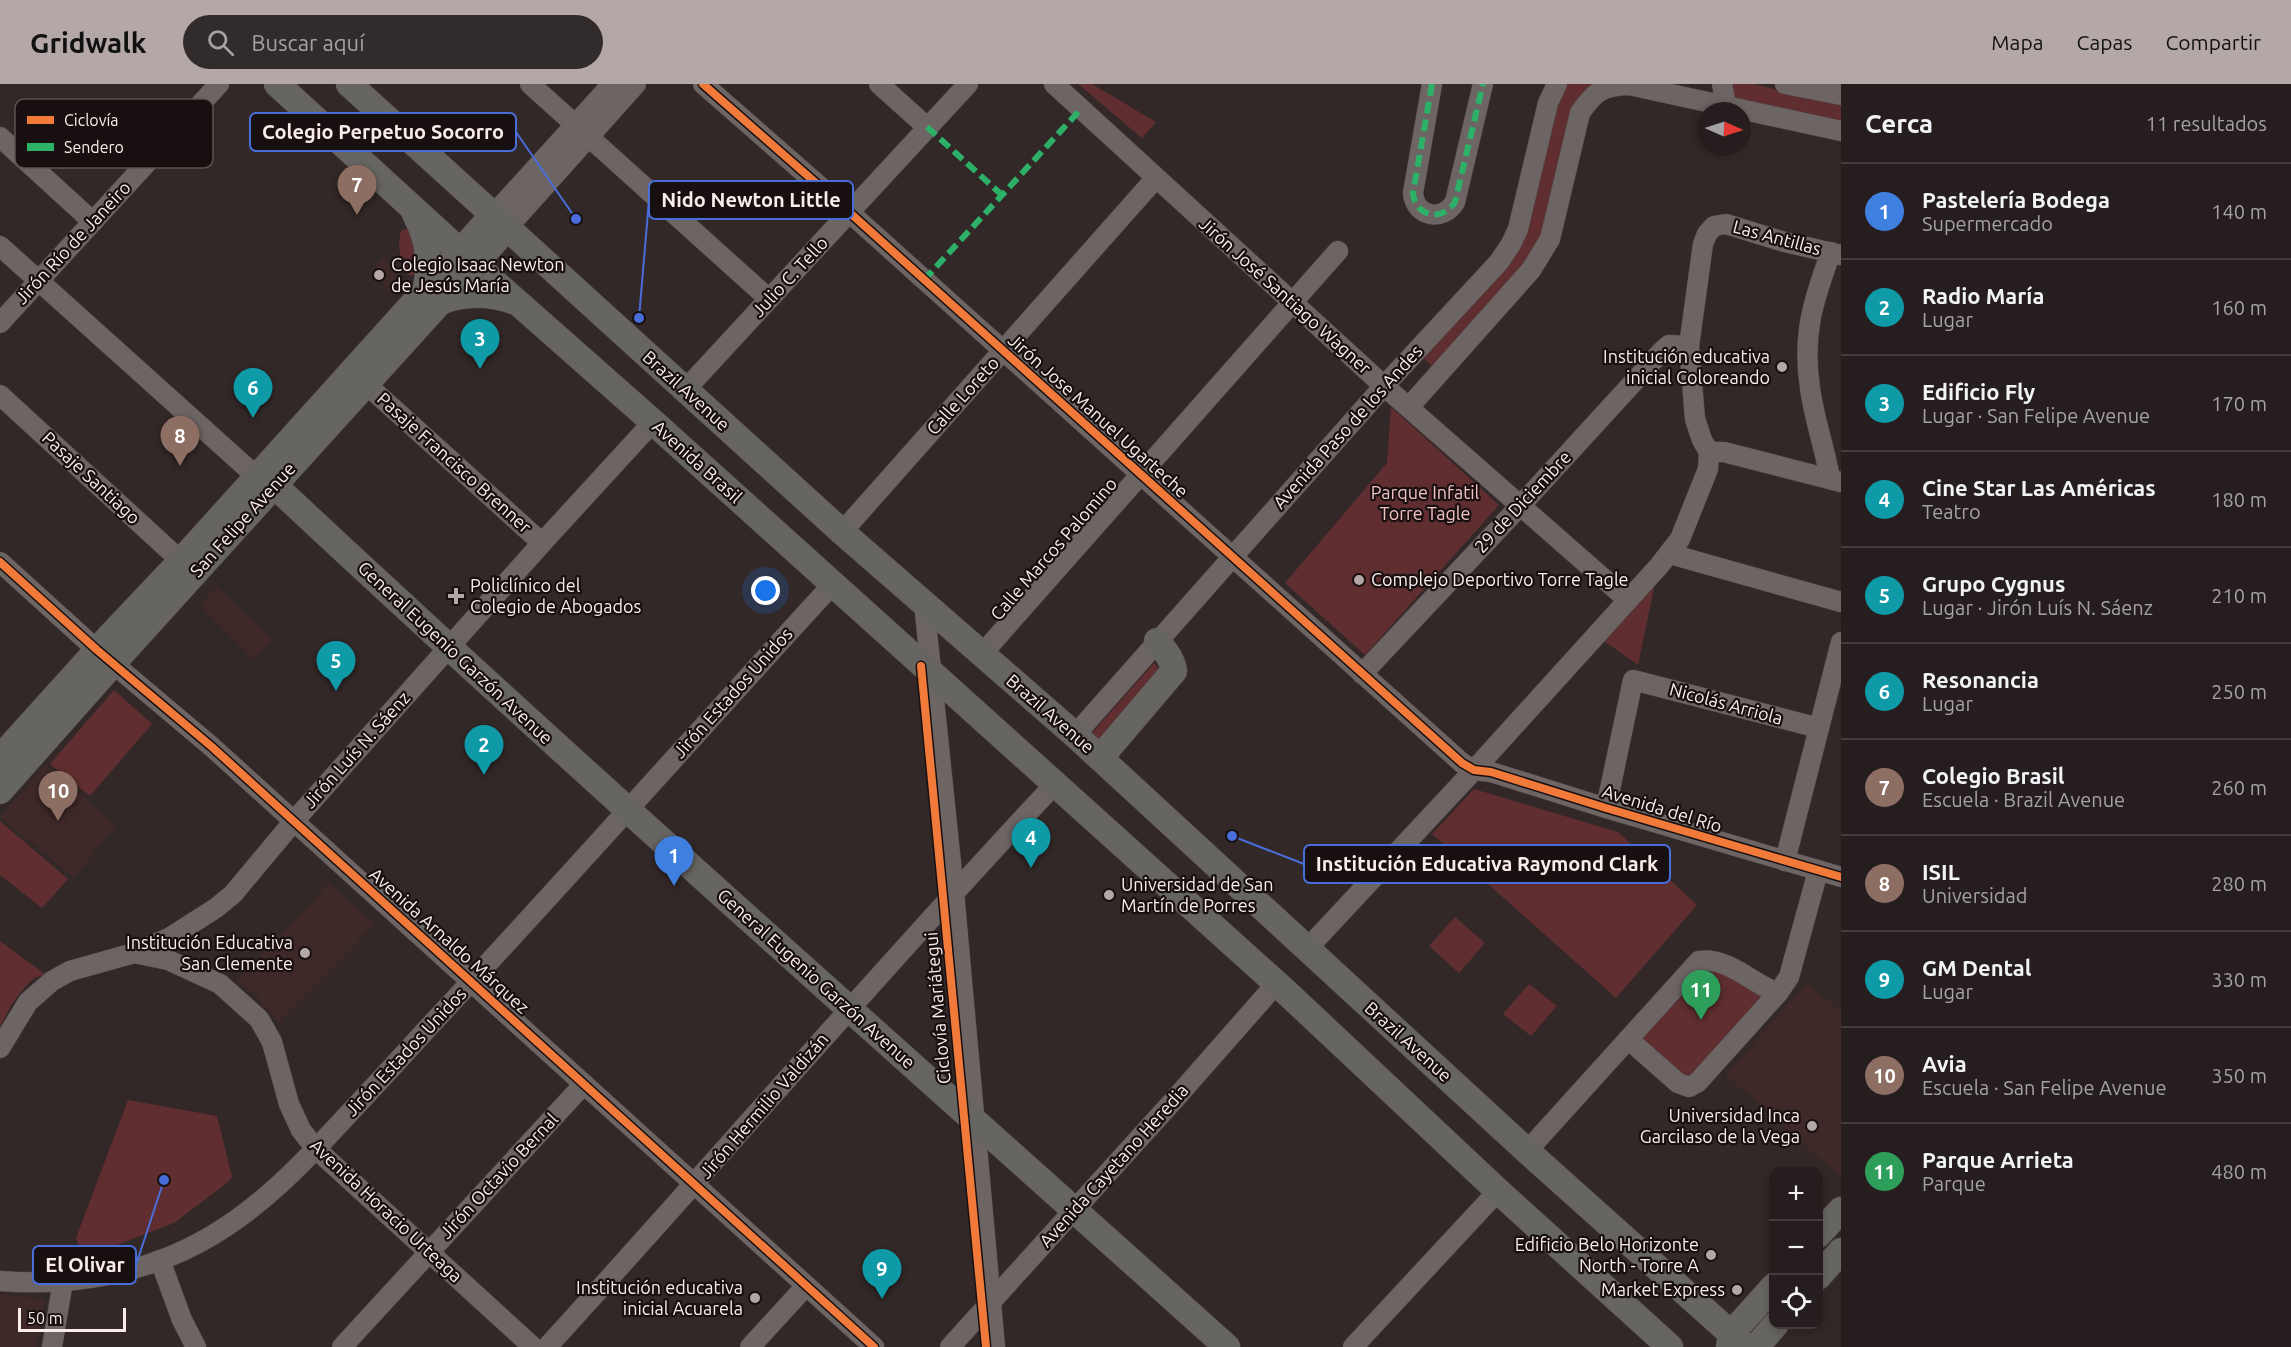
<!DOCTYPE html>
<html lang="es">
<head>
<meta charset="utf-8">
<style>
	body { margin:0; font-family:Ubuntu,sans-serif; background:#322b2b; color:#f1f3f6 }
	.controls { position:absolute; right:18px; bottom:18px; display:grid; overflow:hidden; border-radius:12px; box-shadow:0 3px 9px #0003 }
	.controls button { width:54px; height:54px; display:grid; place-items:center; padding:0; border:0; border-bottom:2px solid #423c3c; background:#261e1e; color:#f1f3f6; font:30px sans-serif }
	.compass { position:absolute; left:1697px; top:18px; width:54px; height:54px; border-radius:50%; background:#261e1e; box-shadow:0 3px 9px #0003; rotate:93deg }
	.scale { position:absolute; left:18px; bottom:15px; width:108px; box-sizing:border-box; padding-left:6px; border:3px solid #f9eceb; border-top:0; font-size:16px; line-height:21px; white-space:nowrap; color:#f9eceb; -webkit-text-stroke:4px #181010; paint-order:stroke }
	.you { position:absolute; left:766px; top:507px; width:21px; height:21px; margin:-15px; border:4px solid #fff; border-radius:50%; background:#1a73e8; box-shadow:0 0 0 9px #1a73e833 }
	.badge { display:grid; place-items:center; width:39px; height:39px; border-radius:50%; background:#b4a7a7; color:#fff; font-size:20px; font-weight:700 }
	.pin { position:absolute; translate:-50% -50px; filter:drop-shadow(0 2px 3px #0008) }
	.pin::after { content:''; position:absolute; top:32px; width:21px; height:18px; background:inherit; clip-path:polygon(0 0,100% 0,50% 100%) }
	.list { margin:0; padding:0; list-style:none }
	h2 { display:flex; justify-content:space-between; align-items:center; height:78px; margin:0; padding:0 24px; font-size:26px }
	h2 small { font-size:20px; font-weight:400; color:#a4a2a4 }
	.list li { display:grid; grid-template-columns:39px 1fr auto; gap:18px; align-items:center; box-sizing:border-box; height:96px; padding:0 24px; border-top:2px solid #423c3c }
	.list b { display:block; font-size:22px; white-space:nowrap }
	.list p { margin:0; font-size:20px; white-space:nowrap; color:#a4a2a4 }
	.list em { font-size:20px; font-style:normal; color:#a4a2a4 }
	.icon { flex:none; width:33px; height:33px; fill:none; stroke:currentColor; stroke-width:2; stroke-linecap:round; stroke-linejoin:round }
	.map { position:relative; flex:none; width:1841px; height:1263px; overflow:hidden }
	header { display:flex; align-items:center; gap:36px; box-sizing:border-box; height:84px; padding:0 30px; background:#b4a7a7; color:#111 }
	header strong { font-size:28px }
	nav { display:flex; gap:33px; margin-inline-start:auto; font-size:21px }
	.search { width:420px; height:54px; background:#322b2b; display:flex; align-items:center; gap:15px; box-sizing:border-box; padding:0 21px; border-radius:33px; color:#a4a2a4; font-size:22px }
	main { display:flex }
	aside { flex:1; background:#261e1e }
	.map>svg:first-child { display:block }
</style>
</head>
<body>
<header>
<strong>Gridwalk</strong>
<div class="search"><svg class="icon" aria-label="search" viewBox="0 0 24 24"><circle cx="10" cy="10" r="6"/><path d="M15 15l6 6"/></svg>Buscar aquí</div>
<nav><a>Mapa</a><a>Capas</a><a>Compartir</a></nav>
</header>
<main>
<div class="map">
<svg width="1841" height="1263" viewBox="0 0 1841 1263">
	<rect width="100%" height="100%" fill="#332828"/>
	<!-- built -->
	<g fill="#3f2828">
		<path d="M384,173L401,199L388,208L374,185Z"/>
		<path d="M217,503L272,555L255,576L200,521Z"/>
		<path d="M46,681L116,741L74,794L0,733Z"/>
		<path d="M329,799L374,841L279,938L255,910L237,897Z"/>
		<path d="M1807,898L1841,928V1094L1726,991Z"/>
		<path d="M0,1210L45,1215L36,1263H0Z"/>
	</g>
	<!-- green -->
	<g fill="#602e30">
		<path d="M1078,0H1092L1156,38L1142,54Z"/>
		<path d="M1568,0H1603L1595,3L1546,142L1532,171L1433,283L1419,270L1502,181L1555,19Z"/>
		<path d="M1729,0H1753L1841,20V41L1734,18Z"/>
		<path d="M408,144L416,161L415,189L412,192L407,190C400,178 397,160 401,147Z"/>
		<path d="M1391,323L1499,421L1365,571L1285,499L1387,379Z"/>
		<path d="M1655,499L1638,581L1601,555Z"/>
		<path d="M1154,579L1163,590L1101,657L1092,649Z"/>
		<path d="M114,606L152,640L90,712L50,680Z"/>
		<path d="M1474,705L1618,748L1697,821L1616,914L1432,750Z"/>
		<path d="M0,737L68,795L42,824L0,791Z"/>
		<path d="M1455,833L1485,859L1459,889L1429,862Z"/>
		<path d="M0,857L46,891C27,890 8,927 0,942Z"/>
		<path d="M1717,884L1765,912L1689,998L1639,954L1701,885Z"/>
		<path d="M1529,900L1557,922L1531,952L1503,930Z"/>
		<path d="M128,1016L217,1032L232,1093L227,1099L174,1139L83,1174L76,1154Z"/>
	</g>
	<g fill="none" stroke-linecap="round" stroke-linejoin="round">
		<defs>
			<g id="minor">
				<path d="M530,0L769,215"/>
				<path d="M703,0L849,128L1462,679L1474,686L1491,688L1606,724L1841,793"/>
				<path d="M879,0L927,43"/>
				<path d="M1054,0L1384,302L1628,516"/>
				<path d="M1432,0L1413,109C1415,133 1443,138 1455,118L1483,0"/>
				<path d="M1722,0L1726,21"/>
				<path d="M1785,0L1841,11"/>
				<path d="M0,53L93,138"/>
				<path d="M494,130L612,0"/>
				<path d="M508,143L636,0"/>
				<path d="M0,162L257,393"/>
				<path d="M0,239L219,0"/>
				<path d="M366,300L542,459"/>
				<path d="M685,306L968,0"/>
				<path d="M0,311L181,477"/>
				<path d="M1409,323L1531,186L1550,155L1580,29C1595,7 1602,2 1629,1L1841,47"/>
				<path d="M1709,368H1724L1841,398"/>
				<path d="M1830,395C1825,364 1814,335 1810,304C1802,251 1813,217 1831,168"/>
				<path d="M842,448L1155,95"/>
				<path d="M1670,470L1841,518"/>
				<path d="M0,478L97,566L212,663L874,1263"/>
				<path d="M924,519L954,808L995,1263"/>
				<path d="M982,570L1338,167"/>
				<path d="M1362,590L1521,421L1662,267L1669,261L1689,262"/>
				<path d="M1075,651L1384,302L1499,178L1511,160L1518,145L1548,19L1557,0"/>
				<path d="M1606,724L1633,596L1819,644"/>
				<path d="M1785,777L1841,558"/>
				<path d="M1306,866L1474,686L1659,482L1680,455L1708,385L1709,368L1702,356L1695,335L1689,262L1703,160L1707,150L1714,142L1726,140L1781,157L1841,171"/>
				<path d="M134,869L168,876L220,900L259,935L272,958L289,1020L301,1046L316,1065L533,1263"/>
				<path d="M1628,955L1678,999L1689,1003L1698,998L1778,909L1789,893L1818,787"/>
				<path d="M0,964L28,918L52,897L70,887L134,869L169,854L216,824L233,810L294,737L542,459L653,338"/>
				<path d="M1527,1067L1699,877C1729,873 1752,900 1778,909"/>
				<path d="M160,1176L182,1236L196,1263"/>
				<path d="M0,1197C72,1203 149,1189 211,1152C262,1122 302,1080 342,1037C370,1007 398,977 426,946C563,800 696,649 832,501"/>
				<path d="M52,1263L63,1197"/>
				<path d="M342,1263L584,1000"/>
				<path d="M547,1263C717,1077 881,885 1054,701"/>
				<path d="M750,1263L806,1202"/>
				<path d="M950,1263L1174,1016L1276,900"/>
				<path d="M1353,1263L1498,1107"/>
			</g>
			<g id="major">
				<path d="M277,0L474,180L653,338L1286,908L1498,1107L1670,1263"/>
				<path d="M349,0L842,448L1075,651L1527,1067L1746,1263"/>
				<path d="M415,130C428,153 431,178 426,204"/>
				<path d="M440,218C465,208 491,209 516,218"/>
				<path d="M257,393L275,402C587,694 909,977 1227,1263"/>
				<path d="M0,674L110,552L181,477L494,130"/>
				<path d="M1100,674L1174,587C1172,574 1165,567 1157,557"/>
				<path d="M0,707L125,566L508,143"/>
				<path d="M1818,1151L1841,1126"/>
				<path d="M1818,1193L1841,1167"/>
				<path d="M1729,1263L1731,1250L1774,1202"/>
				<path d="M1756,1263L1776,1240"/>
			</g>
		</defs>
		<!-- minor casing -->
		<use href="#minor" stroke="#4f4645" stroke-width="21"/>
		<!-- major casing -->
		<use href="#major" stroke="#4f4645" stroke-width="27"/>
		<!-- minor -->
		<use href="#minor" stroke="#6d6464" stroke-width="20"/>
		<!-- major -->
		<use href="#major" stroke="#676562" stroke-width="26"/>
		<!-- quiet -->
		<g stroke="#2db169" stroke-width="6" stroke-dasharray="12 6" stroke-linecap="butt">
			<path d="M1432,0L1413,109C1415,133 1443,138 1455,118L1483,0"/>
			<path d="M927,43L1002,111"/>
			<path d="M924,196L1081,25"/>
		</g>
		<defs>
			<g id="cycleway">
				<path d="M703,0L849,128L1462,679L1474,686L1491,688L1606,724L1841,793"/>
				<path d="M0,478L97,566L212,663L874,1263"/>
				<path d="M921,582L986,1263"/>
			</g>
		</defs>
		<!-- cycleway casing -->
		<use href="#cycleway" stroke="#181010" stroke-width="11"/>
		<!-- cycleway -->
		<use href="#cycleway" stroke="#f17a3a" stroke-width="8"/>
	</g>
	<!-- markers -->
	<g fill="#b4a7a7" stroke="#181010" stroke-width="2">
		<circle cx="379" cy="191" r="6"/>
		<circle cx="1782" cy="283" r="6"/>
		<circle cx="1359" cy="496" r="6"/>
		<path d="M453 503h6v6h6v6h-6v6h-6v-6h-6v-6h6z"/>
		<circle cx="1109" cy="811" r="6"/>
		<circle cx="305" cy="869" r="6"/>
		<circle cx="1812" cy="1042" r="6"/>
		<circle cx="1711" cy="1171" r="6"/>
		<circle cx="1737" cy="1206" r="6"/>
		<circle cx="755" cy="1214" r="6"/>
	</g>
	<g text-anchor="middle" stroke-width="4.5" stroke-linejoin="round" paint-order="stroke">
		<!-- street labels -->
		<g font-size="18" fill="#f9eceb" stroke="#181010">
			<text transform="translate(1777 154) rotate(15)" y="6">Las Antillas</text>
			<text transform="translate(73 159) rotate(-47)" y="6">Jirón Río de Janeiro</text>
			<text transform="translate(790 193) rotate(-47)" y="6">Julio C. Tello</text>
			<text transform="translate(1285 212) rotate(42)" y="6">Jirón José Santiago Wagner</text>
			<text transform="translate(686 307) rotate(42)" y="6">Brazil Avenue</text>
			<text transform="translate(963 312) rotate(-48)" y="6">Calle Loreto</text>
			<text transform="translate(1098 332) rotate(42)" y="6">Jirón Jose Manuel Ugarteche</text>
			<text transform="translate(1348 343) rotate(-48)" y="6">Avenida Paso de los Andes</text>
			<text transform="translate(697 378) rotate(42)" y="6">Avenida Brasil</text>
			<text transform="translate(454 379) rotate(42)" y="6">Pasaje Francisco Brenner</text>
			<text transform="translate(91 394) rotate(43)" y="6">Pasaje Santiago</text>
			<text transform="translate(1523 418) rotate(-47)" y="6">29 de Diciembre</text>
			<text transform="translate(243 436) rotate(-48)" y="6">San Felipe Avenue</text>
			<text transform="translate(1054 465) rotate(-49)" y="6">Calle Marcos Palomino</text>
			<text transform="translate(455 569) rotate(43)" y="6">General Eugenio Garzón Avenue</text>
			<text transform="translate(733 609) rotate(-48)" y="6">Jirón Estados Unidos</text>
			<text transform="translate(1726 620) rotate(15)" y="6">Nicolás Arriola</text>
			<text transform="translate(1050 630) rotate(41)" y="6">Brazil Avenue</text>
			<text transform="translate(357 666) rotate(-48)" y="6">Jirón Luís N. Sáenz</text>
			<text transform="translate(1662 725) rotate(17)" y="6">Avenida del Río</text>
			<text transform="translate(449 857) rotate(42)" y="6">Avenida Arnaldo Márquez</text>
			<text transform="translate(816 895) rotate(42)" y="6">General Eugenio Garzón Avenue</text>
			<text transform="translate(938 924) rotate(-95)" y="6">Ciclovía Mariátegui</text>
			<text transform="translate(1408 958) rotate(42)" y="6">Brazil Avenue</text>
			<text transform="translate(406 968) rotate(-47)" y="6">Jirón Estados Unidos</text>
			<text transform="translate(764 1022) rotate(-49)" y="6">Jirón Hermilio Valdizán</text>
			<text transform="translate(1114 1082) rotate(-48)" y="6">Avenida Cayetano Heredia</text>
			<text transform="translate(499 1092) rotate(-47)" y="6">Jirón Octavio Bernal</text>
			<text transform="translate(386 1127) rotate(43)" y="6">Avenida Horacio Urteaga</text>
		</g>
		<!-- poi labels -->
		<g font-size="18" fill="#f9eceb" stroke="#181010" text-anchor="end">
			<text x="391" y="187" text-anchor="start">Colegio Isaac Newton<tspan x="391" dy="21">de Jesús María</tspan></text>
			<text x="1770" y="279">Institución educativa<tspan x="1770" dy="21">inicial Coloreando</tspan></text>
			<text x="1371" y="502" text-anchor="start">Complejo Deportivo Torre Tagle</text>
			<text x="470" y="508" text-anchor="start">Policlínico del<tspan x="470" dy="21">Colegio de Abogados</tspan></text>
			<text x="1121" y="807" text-anchor="start">Universidad de San<tspan x="1121" dy="21">Martín de Porres</tspan></text>
			<text x="293" y="865">Institución Educativa<tspan x="293" dy="21">San Clemente</tspan></text>
			<text x="1800" y="1038">Universidad Inca<tspan x="1800" dy="21">Garcilaso de la Vega</tspan></text>
			<text x="1699" y="1167">Edificio Belo Horizonte<tspan x="1699" dy="21">North - Torre A</tspan></text>
			<text x="743" y="1210">Institución educativa<tspan x="743" dy="21">inicial Acuarela</tspan></text>
			<text x="1725" y="1212">Market Express</text>
		</g>
		<!-- park labels -->
		<g font-size="18" fill="#f1c0c0" stroke="#181010">
			<text x="1425" y="415">Parque Infatil<tspan x="1425" dy="21">Torre Tagle</tspan></text>
		</g>
	</g>
	<!-- legend -->
	<rect x="15" y="15" width="198" height="69" rx="9" fill="#181010" stroke="#5c5252" stroke-width="1.5"/>
	<rect x="27" y="32" width="27" height="8" fill="#f17a3a"/>
	<rect x="27" y="59" width="27" height="8" fill="#2db169"/>
	<g font-size="16" fill="#f9eceb">
		<text x="64" y="42">Ciclovía</text>
		<text x="64" y="69">Sendero</text>
	</g>
	<!-- callouts -->
	<path fill="none" stroke="#496edc" stroke-width="2" d="M576 135L516 48M639 234L649 116M1232 752L1304 780M164 1096L136 1181"/>
	<g fill="#496edc" stroke="#181010" stroke-width="2">
		<circle cx="576" cy="135" r="6"/>
		<circle cx="639" cy="234" r="6"/>
		<circle cx="1232" cy="752" r="6"/>
		<circle cx="164" cy="1096" r="6"/>
	</g>
	<g fill="#181010" stroke="#496edc" stroke-width="2">
		<rect x="250" y="29" width="266" height="38" rx="6"/>
		<rect x="649" y="97" width="204" height="38" rx="6"/>
		<rect x="1304" y="761" width="366" height="38" rx="6"/>
		<rect x="33" y="1162" width="103" height="38" rx="6"/>
	</g>
	<g font-size="20" text-anchor="middle" font-weight="bold" fill="#f9eceb">
		<text x="383" y="55">Colegio Perpetuo Socorro</text>
		<text x="751" y="123">Nido Newton Little</text>
		<text x="1487" y="787">Institución Educativa Raymond Clark</text>
		<text x="85" y="1188">El Olivar</text>
	</g>
</svg>
<div class="controls">
<button>+</button>
<button>−</button>
<button><svg class="icon" aria-label="locate" viewBox="0 0 24 24"><circle cx="12" cy="12" r="6"/><path d="M12 2v4M12 18v4M2 12h4M18 12h4"/></svg></button>
</div>
<svg class="compass" viewBox="-18 -18 36 36"><path d="M0-13l5 13h-10z" fill="#e53935"/><path d="M0 13l5-13h-10z" fill="#a4a2a4"/></svg>
<div class="scale">50 m</div>
<div class="you"></div>
<div class="pin badge" style="left:674px;top:802px;background:#3f7fe0">1</div>
<div class="pin badge" style="left:484px;top:691px;background:#0f9aa8">2</div>
<div class="pin badge" style="left:480px;top:285px;background:#0f9aa8">3</div>
<div class="pin badge" style="left:1031px;top:784px;background:#0f9aa8">4</div>
<div class="pin badge" style="left:336px;top:607px;background:#0f9aa8">5</div>
<div class="pin badge" style="left:253px;top:334px;background:#0f9aa8">6</div>
<div class="pin badge" style="left:357px;top:131px;background:#8d6e63">7</div>
<div class="pin badge" style="left:180px;top:382px;background:#8d6e63">8</div>
<div class="pin badge" style="left:882px;top:1215px;background:#0f9aa8">9</div>
<div class="pin badge" style="left:58px;top:737px;background:#8d6e63">10</div>
<div class="pin badge" style="left:1701px;top:936px;background:#2e9e5b">11</div>
</div>
<aside>
<h2>Cerca<small>11 resultados</small></h2>
<ul class="list">
<li><span class="badge" style="background:#3f7fe0">1</span><div><b>Pastelería Bodega</b><p>Supermercado</p></div><em>140 m</em></li>
<li><span class="badge" style="background:#0f9aa8">2</span><div><b>Radio María</b><p>Lugar</p></div><em>160 m</em></li>
<li><span class="badge" style="background:#0f9aa8">3</span><div><b>Edificio Fly</b><p>Lugar · San Felipe Avenue</p></div><em>170 m</em></li>
<li><span class="badge" style="background:#0f9aa8">4</span><div><b>Cine Star Las Américas</b><p>Teatro</p></div><em>180 m</em></li>
<li><span class="badge" style="background:#0f9aa8">5</span><div><b>Grupo Cygnus</b><p>Lugar · Jirón Luís N. Sáenz</p></div><em>210 m</em></li>
<li><span class="badge" style="background:#0f9aa8">6</span><div><b>Resonancia</b><p>Lugar</p></div><em>250 m</em></li>
<li><span class="badge" style="background:#8d6e63">7</span><div><b>Colegio Brasil</b><p>Escuela · Brazil Avenue</p></div><em>260 m</em></li>
<li><span class="badge" style="background:#8d6e63">8</span><div><b>ISIL</b><p>Universidad</p></div><em>280 m</em></li>
<li><span class="badge" style="background:#0f9aa8">9</span><div><b>GM Dental</b><p>Lugar</p></div><em>330 m</em></li>
<li><span class="badge" style="background:#8d6e63">10</span><div><b>Avia</b><p>Escuela · San Felipe Avenue</p></div><em>350 m</em></li>
<li><span class="badge" style="background:#2e9e5b">11</span><div><b>Parque Arrieta</b><p>Parque</p></div><em>480 m</em></li>
</ul>
</aside>
</main>
</body>
</html>
